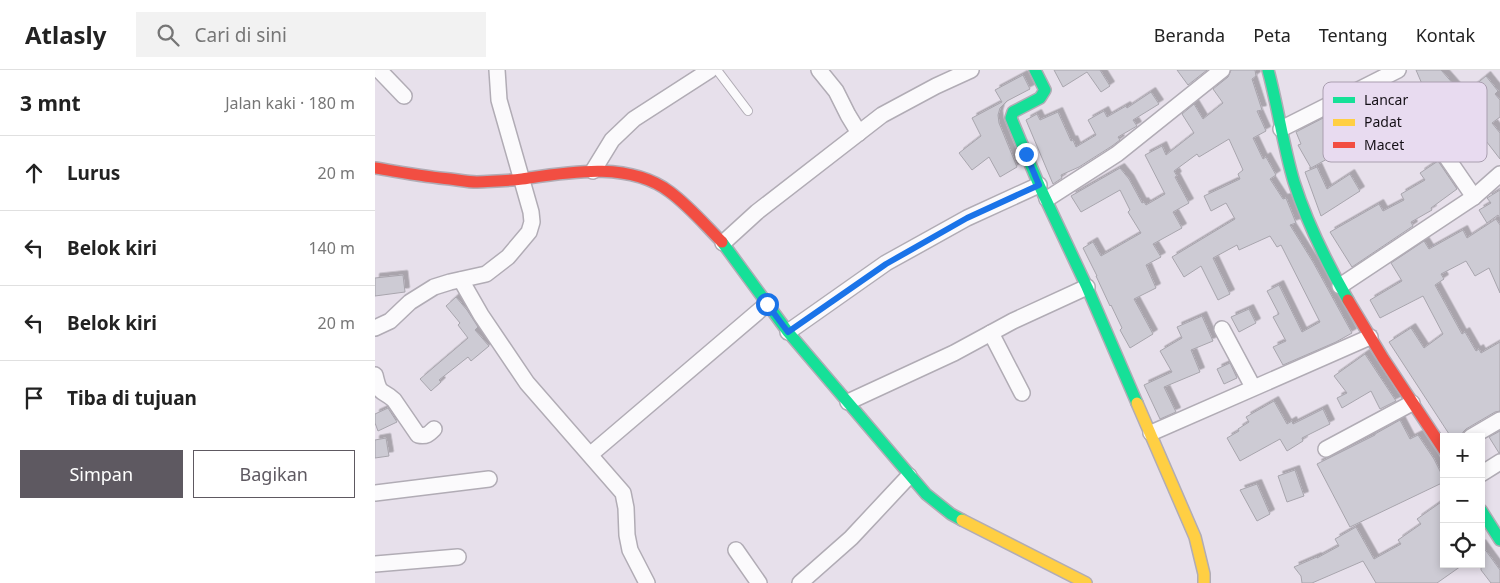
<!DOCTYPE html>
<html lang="id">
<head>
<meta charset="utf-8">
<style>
	body { margin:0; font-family:"Noto Sans",sans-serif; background:#f2f2f2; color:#222 }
	.controls { position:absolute; right:15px; bottom:15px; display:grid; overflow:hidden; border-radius:0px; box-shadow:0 2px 8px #0003 }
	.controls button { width:45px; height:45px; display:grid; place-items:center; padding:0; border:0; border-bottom:1px solid #e0e0e0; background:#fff; color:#222; font:25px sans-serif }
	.stop { position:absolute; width:15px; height:15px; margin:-11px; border:4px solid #1a73e8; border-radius:50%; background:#fff }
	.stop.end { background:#1a73e8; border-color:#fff; box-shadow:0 1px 5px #0008 }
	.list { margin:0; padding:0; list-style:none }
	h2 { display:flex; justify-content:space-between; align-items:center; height:65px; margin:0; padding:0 20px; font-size:21px }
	h2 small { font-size:16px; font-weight:400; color:#767676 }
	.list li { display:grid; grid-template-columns:32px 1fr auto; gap:15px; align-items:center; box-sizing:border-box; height:75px; padding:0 20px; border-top:1px solid #e0e0e0 }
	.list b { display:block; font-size:19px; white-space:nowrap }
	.list em { font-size:16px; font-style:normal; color:#767676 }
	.actions { display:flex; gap:10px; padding:15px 20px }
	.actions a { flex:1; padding:11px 0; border:1px solid #5e5961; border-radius:0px; text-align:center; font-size:18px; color:#5e5961 }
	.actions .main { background:#5e5961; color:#fff }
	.icon { flex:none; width:28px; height:28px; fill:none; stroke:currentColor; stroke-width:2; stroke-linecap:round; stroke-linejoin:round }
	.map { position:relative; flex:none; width:1125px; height:513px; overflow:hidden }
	header { display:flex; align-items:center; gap:30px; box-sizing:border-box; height:70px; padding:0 25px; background:#fff; border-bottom:1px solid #e0e0e0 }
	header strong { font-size:24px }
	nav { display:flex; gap:28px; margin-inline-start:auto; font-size:18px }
	.search { width:350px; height:45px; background:#f2f2f2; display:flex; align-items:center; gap:12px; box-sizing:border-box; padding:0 18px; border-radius:0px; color:#767676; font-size:19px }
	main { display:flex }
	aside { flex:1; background:#fff }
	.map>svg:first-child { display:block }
</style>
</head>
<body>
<header>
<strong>Atlasly</strong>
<div class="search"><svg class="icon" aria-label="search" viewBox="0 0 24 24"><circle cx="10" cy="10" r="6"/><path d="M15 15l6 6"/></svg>Cari di sini</div>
<nav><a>Beranda</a><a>Peta</a><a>Tentang</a><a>Kontak</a></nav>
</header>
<main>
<aside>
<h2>3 mnt<small>Jalan kaki · 180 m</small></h2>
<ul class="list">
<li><svg class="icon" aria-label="ahead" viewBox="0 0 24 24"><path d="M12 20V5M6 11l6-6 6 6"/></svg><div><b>Lurus</b></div><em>20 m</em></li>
<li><svg class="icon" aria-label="left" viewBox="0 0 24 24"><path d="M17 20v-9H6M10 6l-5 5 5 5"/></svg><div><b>Belok kiri</b></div><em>140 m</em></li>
<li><svg class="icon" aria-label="left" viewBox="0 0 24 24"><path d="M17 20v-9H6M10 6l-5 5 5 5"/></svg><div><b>Belok kiri</b></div><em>20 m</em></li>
<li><svg class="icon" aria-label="arrive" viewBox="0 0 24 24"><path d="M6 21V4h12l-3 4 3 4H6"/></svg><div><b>Tiba di tujuan</b></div></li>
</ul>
<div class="actions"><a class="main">Simpan</a><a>Bagikan</a></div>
</aside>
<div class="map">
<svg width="1125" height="513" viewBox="0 0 1125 513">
	<defs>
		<filter id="shadow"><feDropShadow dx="4.5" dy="-4.5" stdDeviation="0" flood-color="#0004"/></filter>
	</defs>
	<rect width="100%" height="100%" fill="#e7e0eb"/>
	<!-- building -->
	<g fill="#cdcbd4" stroke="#a8a5ad" filter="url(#shadow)">
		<path d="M679,0H725L735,16L726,22L712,2L688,17Z"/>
		<path d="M802,0H832L813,15Z"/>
		<path d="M856,0H880L881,6L877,9L887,40L882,41L891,61L878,68L888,89L891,87L901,105L895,109L908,129L911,128L921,153L915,155L938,192L977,263L961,272L908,295L898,277L911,271L898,247L904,244L892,221L904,215L927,262L945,252L906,175L902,177L895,166L864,180L862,175L838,188L855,224L843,230L826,196L809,207L797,187L860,149L851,133L836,141L829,126L865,109L863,104L868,100L854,69L824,87L822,84L799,101L802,106L800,107L814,133L798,142L807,158L778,174L786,187L771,195L781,218L759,229L778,264L755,278L745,260L747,258L736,235L735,236L721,206H722L708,178L718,172L726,186L766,163L753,142L755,140L745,120L706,142L696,126L745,98L754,109L767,133L769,132L771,135L790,124L770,85L787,76L791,85L819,63L807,44L819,34L828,49L848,33L838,19L853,7Z"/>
		<path d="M1041,0H1066L1088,25L1111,6L1123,21L1120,24L1125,30V47L1117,53L1125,63V89L1094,49L1081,58L1080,56L1068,66L1058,51L1061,49L1039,20L1047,14Z"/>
		<path d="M648,5L655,19L632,31L625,38L623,45L624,53L642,97L625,107L614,87L597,100L584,83L606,66L597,48L627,32L620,20Z"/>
		<path d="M776,22L784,34L758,50L762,56L743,67L745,70L737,76L704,97L686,105L687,108L678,114L651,50L662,44L665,50L683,42L696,71L698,70L701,77L721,65L713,50L729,41L732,47L751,36L752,38Z"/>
		<path d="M954,45L967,67L956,76L961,84L936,98L924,77L923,75L926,74L921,62Z"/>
		<path d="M1063,91L1082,119L1056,138L1057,140L1036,152L1038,156L977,197L955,162L1004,134L1008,141L1029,130L1026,124L1050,110L1045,103Z"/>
		<path d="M942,97L952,119L975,104L985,121L946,146L930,102Z"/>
		<path d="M1125,120V148L1123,145L1112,153L1104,140L1116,133L1112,128Z"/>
		<path d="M1121,149L1125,155V223L1114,198L1100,206L1091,191L1066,204L1069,209L1060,215L1087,264L1090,262L1101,281L1104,279L1106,283L1125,272V341L1120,342L1091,359L1088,362L1087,367H1076L1014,272L1036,258L1049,278L1068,264L1048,226L1005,248L995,230L1027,211L1016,193L1049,171L1054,179L1088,160L1092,168Z"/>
		<path d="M28,205L30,222L0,226V208Z"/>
		<path d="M81,227L92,240L103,257L100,260L114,276L96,291L93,287L64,310L66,312L56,321L45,309L93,268L83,255L85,253L71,236Z"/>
		<path d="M874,239L881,253L864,262L856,247Z"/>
		<path d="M827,246L838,271L816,280L825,302L789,317L801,342L785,349L769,315L797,302L785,281L807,268L802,257Z"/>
		<path d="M990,284L1021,331L1005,339L996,321L967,338L962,328L972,323L959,306Z"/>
		<path d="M855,293L862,308L849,314L842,299Z"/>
		<path d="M899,331L912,354L917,351L918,354L948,339L955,354L927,368L928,371L912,381L905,369L865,391L852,368L864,361L863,359L874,352L871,347Z"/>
		<path d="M13,338L22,352L3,361L0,353V344Z"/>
		<path d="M1025,350L1035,369L1043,365L1059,389L1069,409V412L975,457L942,394L1000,365V364Z"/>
		<path d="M1125,361V383H1124L1114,367Z"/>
		<path d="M11,368L14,386L0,388V370Z"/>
		<path d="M920,400L929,426L912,432L903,406Z"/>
		<path d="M882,414L895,444L882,451L865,420Z"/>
		<path d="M1069,430V494H1089L1062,513H1001L988,491L937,513H927L926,506L919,497L942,487V488L964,476L960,469L981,457L999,489L1026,474L1023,470L1046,454L1042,449Z"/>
		<path d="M1106,474L1125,500V513H1116L1106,500Z"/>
	</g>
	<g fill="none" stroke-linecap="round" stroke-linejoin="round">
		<defs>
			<path id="lane" d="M342,0L373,41"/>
			<g id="street">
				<path d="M4,0L29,26"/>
				<path d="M444,0L461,21L473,45L484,63"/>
				<path d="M906,59L1023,0"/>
				<path d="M969,77L1026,32L1035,34L1099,127"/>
				<path d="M218,101L237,70L259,49L335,0"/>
				<path d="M672,129L742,84L847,0"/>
				<path d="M348,173L382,142L507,45L561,16L596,0"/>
				<path d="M86,210L106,245L152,313L248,423L251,438L252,465L255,480L272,513"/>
				<path d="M965,216L1099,127L1125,104"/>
				<path d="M0,258L15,251L35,232L59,217L75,212L111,204L133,187L154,162L157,152L156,142L124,30L122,0"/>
				<path d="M847,259L878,317"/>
				<path d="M413,262L511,193L592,148L664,115"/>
				<path d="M616,263L647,323"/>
				<path d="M0,305C5,327 6,318 19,330L43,365C51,367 54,364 59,359"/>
				<path d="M473,332L579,283L638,251L712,217"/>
				<path d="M776,363L995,267"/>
				<path d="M1096,367L1125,350"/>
				<path d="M951,379L1037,333"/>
				<path d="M216,384L392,234"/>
				<path d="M1106,404L1125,392"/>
				<path d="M0,423L114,409"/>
				<path d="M361,480L384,513"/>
				<path d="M0,494L83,487"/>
				<path d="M425,513L476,468L534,406"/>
			</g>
			<g id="fast">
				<path d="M660,0L670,20L665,28L638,42L636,48L664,115L712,217L762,333"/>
				<path d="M893,0C903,37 908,75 919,112C932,153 952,193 973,230"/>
				<path d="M347,172L413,262L551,424L576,444L587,450"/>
				<path d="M1106,440L1125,470"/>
			</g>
			<g id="slow">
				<path d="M762,333L820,467L829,504V513"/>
				<path d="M587,450L711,513"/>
			</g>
			<g id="jam">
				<path d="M0,98C25,102 50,107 75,109C84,110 93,112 102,112C117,111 132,111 147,109C194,102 254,91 295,122C314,136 330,155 347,172"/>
				<path d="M973,230L1008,288L1069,380"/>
			</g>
		</defs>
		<!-- lane casing -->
		<use href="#lane" stroke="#b1acb5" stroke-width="10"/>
		<!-- street casing -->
		<use href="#street" stroke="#b1acb5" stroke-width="18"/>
		<!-- fast casing -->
		<use href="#fast" stroke="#b1acb5" stroke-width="14"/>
		<!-- slow casing -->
		<use href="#slow" stroke="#b1acb5" stroke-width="14"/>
		<!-- jam casing -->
		<use href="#jam" stroke="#b1acb5" stroke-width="14"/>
		<!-- lane -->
		<use href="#lane" stroke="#fbfafc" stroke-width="8"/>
		<!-- street -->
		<use href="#street" stroke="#fbfafc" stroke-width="15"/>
		<!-- fast -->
		<use href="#fast" stroke="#16e098" stroke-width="11"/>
		<!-- slow -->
		<use href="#slow" stroke="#ffcf43" stroke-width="11"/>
		<!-- jam -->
		<use href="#jam" stroke="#f24e42" stroke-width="11"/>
	</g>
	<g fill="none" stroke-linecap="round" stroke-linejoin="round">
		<!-- route -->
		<path stroke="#1a73e8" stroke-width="6" d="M392,234L413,262L511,194L592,148L664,115L651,84"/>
	</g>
	<!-- legend -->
	<rect x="948" y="12" width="164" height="80" rx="8" fill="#e8dbf0" stroke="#a99eaf" stroke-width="1"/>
	<rect x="958" y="27" width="22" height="6" fill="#16e098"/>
	<rect x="958" y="49" width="22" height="7" fill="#ffcf43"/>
	<rect x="958" y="72" width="22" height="6" fill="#f24e42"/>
	<g font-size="14" fill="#151017">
		<text x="989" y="35">Lancar</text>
		<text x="989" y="57">Padat</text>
		<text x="989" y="80">Macet</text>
	</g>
</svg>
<div class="controls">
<button>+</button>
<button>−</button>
<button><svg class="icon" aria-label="locate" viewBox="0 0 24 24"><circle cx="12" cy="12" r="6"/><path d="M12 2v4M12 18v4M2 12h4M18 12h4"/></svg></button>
</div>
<div class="stop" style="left:392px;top:234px"></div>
<div class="stop end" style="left:651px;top:84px"></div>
</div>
</main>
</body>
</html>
